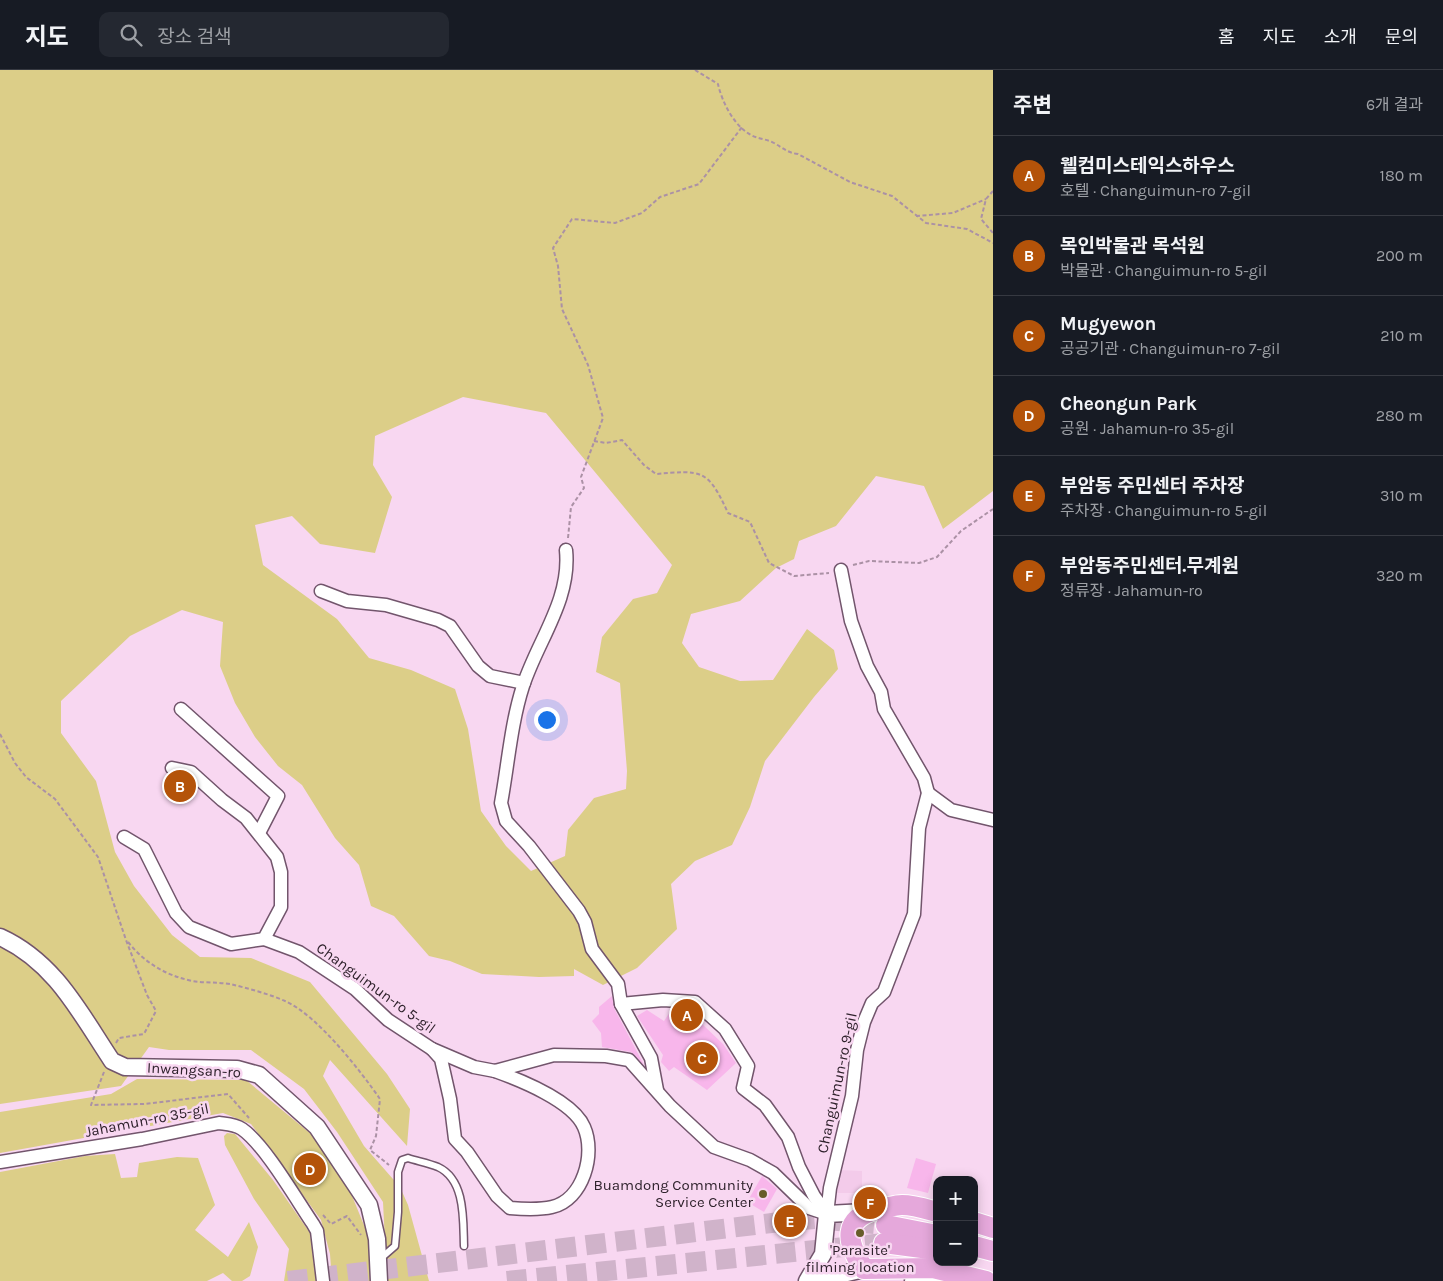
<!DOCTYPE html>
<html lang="ko">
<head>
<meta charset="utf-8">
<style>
	body { margin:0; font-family:Karla,"Noto Sans KR",sans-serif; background:#242831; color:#f1f3f6 }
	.controls { position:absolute; right:15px; bottom:15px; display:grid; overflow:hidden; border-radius:10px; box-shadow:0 2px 12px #0003 }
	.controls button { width:45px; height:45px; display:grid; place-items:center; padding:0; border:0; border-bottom:1px solid #363941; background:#171b24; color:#f1f3f6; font:25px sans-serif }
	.you { position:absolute; left:546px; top:649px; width:18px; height:18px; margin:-12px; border:4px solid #fff; border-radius:50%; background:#1a73e8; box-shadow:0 0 0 8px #1a73e833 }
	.badge { display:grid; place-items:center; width:32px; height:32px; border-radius:50%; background:#b45309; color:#fff; font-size:16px; font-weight:700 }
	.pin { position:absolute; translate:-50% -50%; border:2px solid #fff; box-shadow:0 1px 5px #0006 }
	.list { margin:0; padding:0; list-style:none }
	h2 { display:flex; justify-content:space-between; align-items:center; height:65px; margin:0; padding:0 20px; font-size:21px }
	h2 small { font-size:16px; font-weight:400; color:#9ea1a6 }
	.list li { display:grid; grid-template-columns:32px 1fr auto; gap:15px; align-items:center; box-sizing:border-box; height:80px; padding:0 20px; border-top:1px solid #363941 }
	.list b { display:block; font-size:19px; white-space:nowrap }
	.list p { margin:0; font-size:16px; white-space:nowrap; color:#9ea1a6 }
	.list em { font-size:16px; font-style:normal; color:#9ea1a6 }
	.icon { flex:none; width:28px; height:28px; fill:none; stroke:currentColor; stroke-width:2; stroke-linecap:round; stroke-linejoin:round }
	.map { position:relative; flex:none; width:993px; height:1211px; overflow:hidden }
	header { display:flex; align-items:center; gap:30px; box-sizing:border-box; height:70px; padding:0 25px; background:#171b24; border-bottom:1px solid #363941 }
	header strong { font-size:24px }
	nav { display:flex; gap:28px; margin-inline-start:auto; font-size:18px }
	.search { width:350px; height:45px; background:#242831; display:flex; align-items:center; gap:12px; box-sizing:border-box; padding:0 18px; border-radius:10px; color:#9ea1a6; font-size:19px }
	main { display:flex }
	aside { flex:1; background:#171b24 }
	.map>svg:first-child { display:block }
</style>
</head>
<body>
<header>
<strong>지도</strong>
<div class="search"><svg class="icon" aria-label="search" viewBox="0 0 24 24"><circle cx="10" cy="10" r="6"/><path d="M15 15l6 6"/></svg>장소 검색</div>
<nav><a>홈</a><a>지도</a><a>소개</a><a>문의</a></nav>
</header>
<main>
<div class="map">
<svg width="993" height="1211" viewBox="0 0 993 1211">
	<rect width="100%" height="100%" fill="#f8d7f1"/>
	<!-- built -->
	<path fill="#f3cbea" d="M839,1100L862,1101V1123H837Z"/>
	<!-- green -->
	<g fill="#dcce88" fill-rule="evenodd">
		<path d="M0,0H993V421L943,459L924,416L876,406L836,456L799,471L794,489L776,498L740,531L691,544L682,573L699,597L740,611L773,610L807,559L834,580L838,599L814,627L765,691L750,737L732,775L695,791L671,814L677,859L637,898L603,915L574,899V906L539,907L482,904L450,891L429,886L394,846L371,836L359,795L335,768L302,715L278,696L255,667L235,633L220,596L223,552L182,540L130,566L61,631V663L96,711L115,782L134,816L172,865L200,887L251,888L310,912L387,1004L410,1039L407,1076L330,990L323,1006L364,1076L400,1117L408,1135L429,1211H387L383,1132L337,1062L304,1019L251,980H169L149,977L121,1016L0,1034ZM463,327L546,343L672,495L657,523L633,529L602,567L596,602L620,613L627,701L626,719L594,728L568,760L565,786L531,801L506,776L481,741L468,659L455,619L411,600L369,588L337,549L263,495L255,455L292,446L320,474L375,483L392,427L373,395L375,366Z"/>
		<path d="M137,1009L246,1010L311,1064L348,1116L368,1165L371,1211H332L330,1184L321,1150L251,1054L223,1043L0,1083V1042L111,1024Z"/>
		<path d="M227,1063L235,1064L273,1110L310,1163L316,1211H284L289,1179L254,1129L225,1075L224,1066Z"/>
		<path d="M115,1084L121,1108L137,1107L139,1093L177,1087L198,1088L215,1135L195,1160L228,1187L249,1152L258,1177L250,1206L242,1211H232L223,1203L207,1211H0V1102L85,1086Z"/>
	</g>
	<!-- building -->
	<g fill="#f8b6eb">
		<path d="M612,926L614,938L644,995L631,982L602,977L601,963L592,951L599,944V937Z"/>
		<path d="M672,939L692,940L702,950L700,952L723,974L736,993L707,1020L674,997L669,1001L661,992L663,985L637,946L647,940L664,951Z"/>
		<path d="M916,1088L936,1094L928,1123L907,1118Z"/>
		<path d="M762,1106L777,1119L764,1142L747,1132Z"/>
	</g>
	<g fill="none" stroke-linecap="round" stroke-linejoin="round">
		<!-- primary-tunnel -->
		<g stroke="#d0b3ca" stroke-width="20" stroke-dasharray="20 10" stroke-linecap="butt">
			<path d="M288,1211L780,1152L816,1149L886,1155"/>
			<path d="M507,1211L884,1173"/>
		</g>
		<defs>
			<path id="service" d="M380,1189L395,1176L398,1142V1102L402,1090L408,1088C417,1091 428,1093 438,1097C466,1110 463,1151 464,1176"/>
			<g id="minor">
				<path d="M566,480C571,530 538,570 523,616C511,653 508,695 501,733L506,751L529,776L579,841L585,852L592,879L618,914L621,934L651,988L657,1020"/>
				<path d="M321,521L347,531L386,535L438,550L450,556L478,596L490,606L524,613"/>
				<path d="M181,639L278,726L259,763"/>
				<path d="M928,723L951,740L993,750"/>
				<path d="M124,767L144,779L176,843L189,857L231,874L264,869L281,837V802L277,787L246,748L222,730L191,702L172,698"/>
				<path d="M264,869L299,882L355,919L388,950L432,979L474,997L495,1001L554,985L606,986L629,990L670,1036L714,1077L750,1090L773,1103L809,1138L827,1144"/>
				<path d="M621,934L663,930L695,932L725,959L748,996L743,1018L765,1035L788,1067L799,1097L814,1126L827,1144"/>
				<path d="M432,979L441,989L450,1029L455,1069L467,1082L497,1126L510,1138C523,1139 539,1140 552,1137C583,1130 596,1084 584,1057C573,1031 520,1010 495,1001"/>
				<path d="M0,1092L142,1069L219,1053C227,1054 235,1054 242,1059C265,1075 296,1129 313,1154L317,1161L323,1211"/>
				<path d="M827,1144L830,1118L852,1026L857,980L864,952L872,933L884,922L914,844L919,758L928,723L924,708L884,639L881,622L867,596L851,551L841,500"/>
				<path d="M911,1211L938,1207"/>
			</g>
			<g id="tertiary">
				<path d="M0,867C55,892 80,943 112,991L125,997L237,999L259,1005L317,1057L369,1135L377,1169L379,1211"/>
				<path d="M807,1211L823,1184L827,1144L865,1142"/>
				<path d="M823,1211L830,1207L864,1199"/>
			</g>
			<g id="primary">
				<path d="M937,1142C926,1139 914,1135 902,1135C895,1135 887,1138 880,1139C841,1147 846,1173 864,1199L933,1198L986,1211"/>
				<path d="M974,1152L993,1158"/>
				<path d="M886,1155L937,1165"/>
				<path d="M884,1173L937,1180"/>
				<path d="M974,1176L993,1181"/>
			</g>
		</defs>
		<!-- service casing -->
		<use href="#service" stroke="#72556c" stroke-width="9"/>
		<!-- minor casing -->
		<use href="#minor" stroke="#72556c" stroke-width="15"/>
		<!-- tertiary casing -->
		<use href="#tertiary" stroke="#72556c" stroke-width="19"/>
		<!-- primary casing -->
		<use href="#primary" stroke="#fff" stroke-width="22"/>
		<!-- path -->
		<g stroke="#ab91a5" stroke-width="2" stroke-dasharray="4 2.5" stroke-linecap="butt">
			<path d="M695,0L718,14C722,32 734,56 751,65C758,69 767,69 774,73C783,78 788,83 798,84L850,112L892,126L926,153L967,159L993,173"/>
			<path d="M993,121L986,129L981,149L993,163"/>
			<path d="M916,146L953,143L986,129"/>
			<path d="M594,371L606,373L622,370L644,395L656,404C702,400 708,399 728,443L750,452L769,493L794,506L829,503"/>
			<path d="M568,468L571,437L584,418L581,407L603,348L588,295L562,239L558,196L553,178L572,149L615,153L642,143L660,127L699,114L742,57"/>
			<path d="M853,495L869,491L919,493L937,487L961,461L993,439"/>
			<path d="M0,664L15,693L26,707L55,729L98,787L126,870L147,925L156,941L144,964L119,968L116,973"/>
			<path d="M128,872C145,893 165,905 192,911C204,913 217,912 230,914C247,918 269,924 285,931C317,945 360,1000 380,1029L376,1066L370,1080L389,1095"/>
			<path d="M104,1002L91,1035L144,1034L228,1024L249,1048"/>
			<path d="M323,1145L331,1154L347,1146L361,1165"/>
		</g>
		<!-- service -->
		<use href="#service" stroke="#fff" stroke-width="6"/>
		<!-- minor -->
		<use href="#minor" stroke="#fff" stroke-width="12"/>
		<!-- tertiary -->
		<use href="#tertiary" stroke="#fff" stroke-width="16"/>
		<!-- primary -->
		<use href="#primary" stroke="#e5a8db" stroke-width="20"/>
	</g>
	<!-- markers -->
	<g fill="#675d29" stroke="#f8d7f1" stroke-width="2">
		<circle cx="763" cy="1124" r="5"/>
		<circle cx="860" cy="1163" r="5"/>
	</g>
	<g text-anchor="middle" stroke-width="5" stroke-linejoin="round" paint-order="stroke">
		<!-- street labels -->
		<g font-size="15" fill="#2f222c" stroke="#f8d7f1">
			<text transform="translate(376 918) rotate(36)" y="5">Changuimun-ro 5-gil</text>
			<text transform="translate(194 1000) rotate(3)" y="5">Inwangsan-ro</text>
			<text transform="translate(837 1013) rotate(-78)" y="5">Changuimun-ro 9-gil</text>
			<text transform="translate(147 1050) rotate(-11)" y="5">Jahamun-ro 35-gil</text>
		</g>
		<!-- poi labels -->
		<g font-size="15" fill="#2f222c" stroke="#f8d7f1" text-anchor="end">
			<text x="753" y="1120">Buamdong Community<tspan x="753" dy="17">Service Center</tspan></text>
			<text x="860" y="1185" text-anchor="middle">'Parasite'<tspan x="860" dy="17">filming location</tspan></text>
		</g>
	</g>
</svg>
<div class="controls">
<button>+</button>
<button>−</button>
</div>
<div class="you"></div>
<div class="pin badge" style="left:687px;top:945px">A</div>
<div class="pin badge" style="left:180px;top:716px">B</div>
<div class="pin badge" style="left:702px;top:988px">C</div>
<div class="pin badge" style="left:310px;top:1099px">D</div>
<div class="pin badge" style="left:790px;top:1151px">E</div>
<div class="pin badge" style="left:870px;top:1133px">F</div>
</div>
<aside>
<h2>주변<small>6개 결과</small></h2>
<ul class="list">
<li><span class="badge">A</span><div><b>웰컴미스테익스하우스</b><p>호텔 · Changuimun-ro 7-gil</p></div><em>180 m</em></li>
<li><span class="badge">B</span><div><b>목인박물관 목석원</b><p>박물관 · Changuimun-ro 5-gil</p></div><em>200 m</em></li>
<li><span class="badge">C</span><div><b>Mugyewon</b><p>공공기관 · Changuimun-ro 7-gil</p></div><em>210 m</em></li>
<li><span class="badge">D</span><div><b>Cheongun Park</b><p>공원 · Jahamun-ro 35-gil</p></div><em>280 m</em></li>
<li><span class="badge">E</span><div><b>부암동 주민센터 주차장</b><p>주차장 · Changuimun-ro 5-gil</p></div><em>310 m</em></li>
<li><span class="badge">F</span><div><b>부암동주민센터.무계원</b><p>정류장 · Jahamun-ro</p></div><em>320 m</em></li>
</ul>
</aside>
</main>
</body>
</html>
